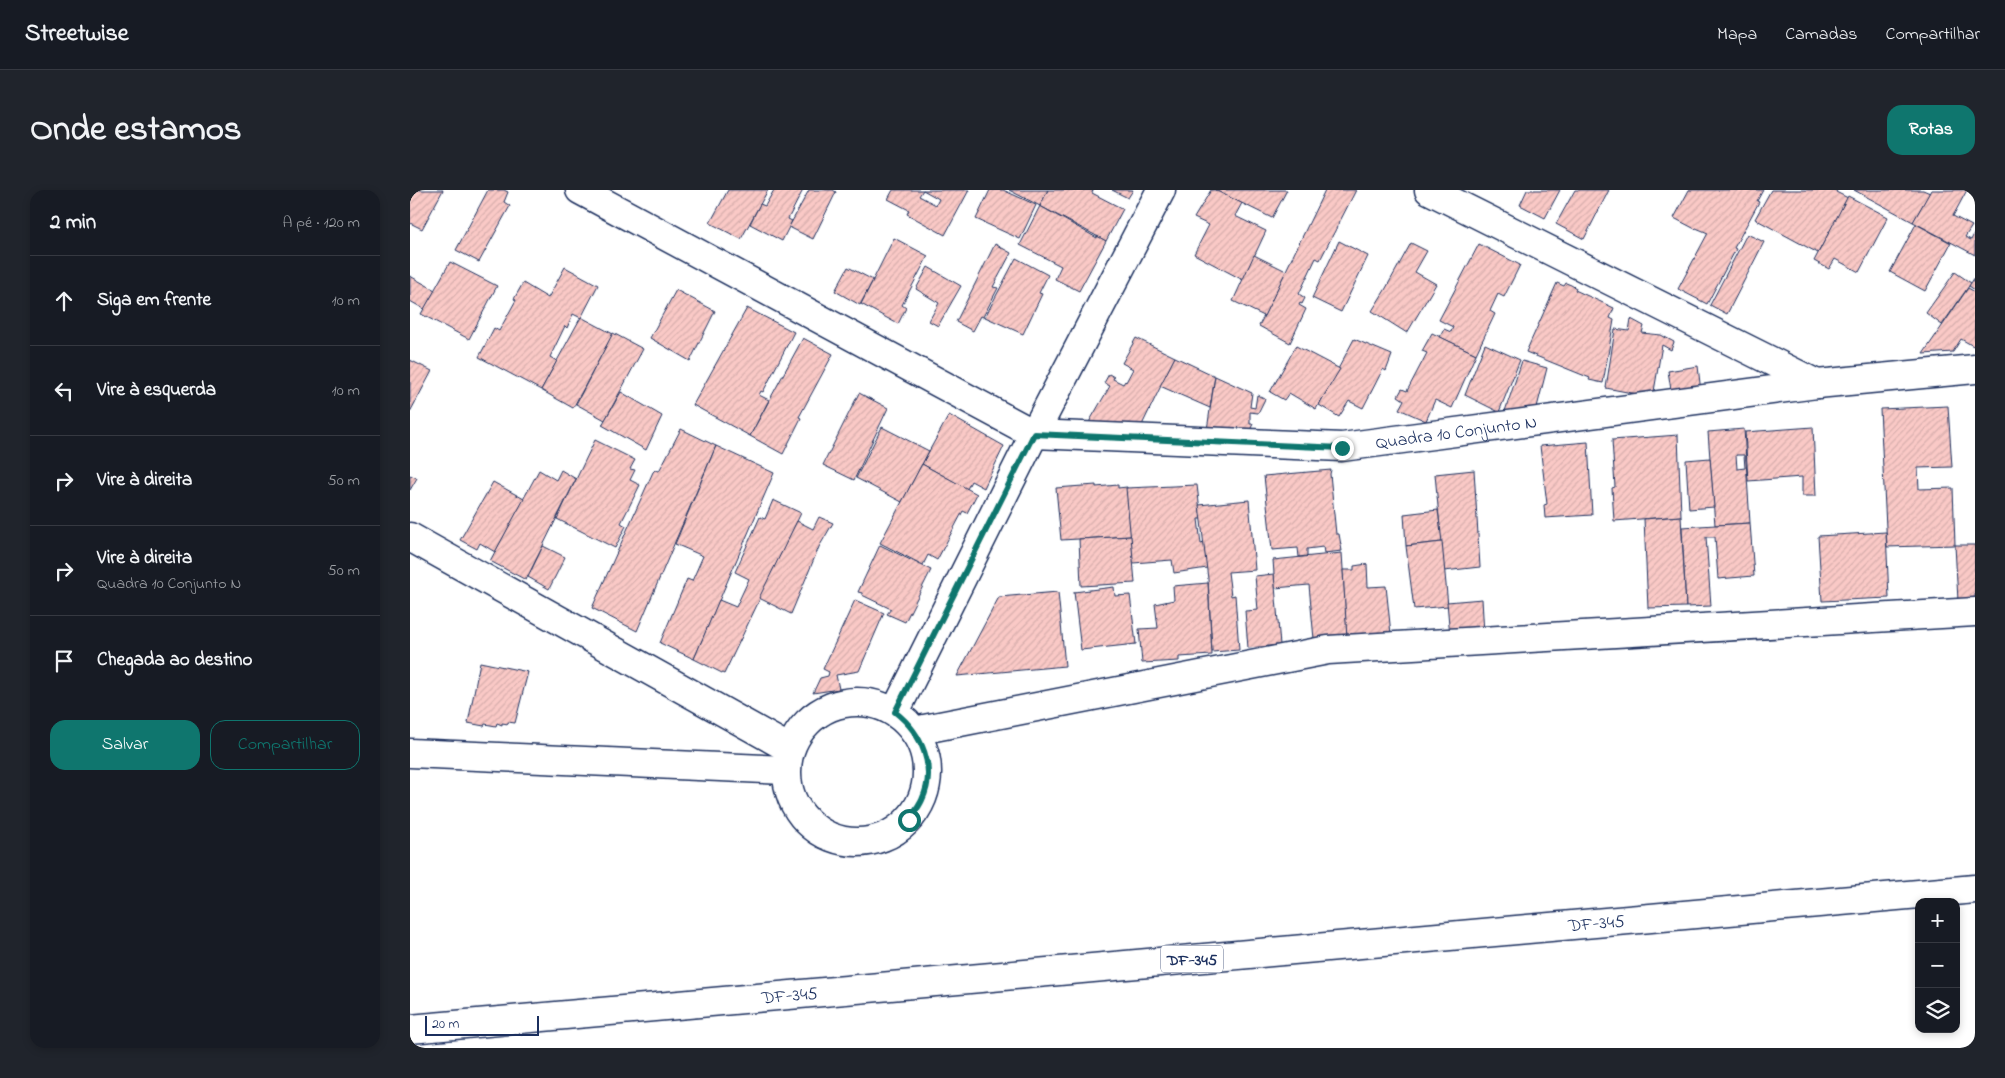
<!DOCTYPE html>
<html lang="pt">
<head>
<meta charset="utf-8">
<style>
	body { margin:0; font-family:"Indie Flower",sans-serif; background:#20242c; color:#f1f3f6 }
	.controls { position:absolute; right:15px; bottom:15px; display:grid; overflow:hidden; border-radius:10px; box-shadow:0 2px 8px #0003 }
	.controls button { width:45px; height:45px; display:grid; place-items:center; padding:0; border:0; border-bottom:1px solid #363941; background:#171b24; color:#f1f3f6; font:25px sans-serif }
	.scale { position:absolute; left:15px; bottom:12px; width:114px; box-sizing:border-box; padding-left:5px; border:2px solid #1b2f5e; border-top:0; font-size:14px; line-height:18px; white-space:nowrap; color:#1b2f5e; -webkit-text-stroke:4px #fff; paint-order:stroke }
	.stop { position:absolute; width:15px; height:15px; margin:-11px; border:4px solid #0f766e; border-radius:50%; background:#fff }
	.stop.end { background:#0f766e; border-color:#fff; box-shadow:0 1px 5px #0008 }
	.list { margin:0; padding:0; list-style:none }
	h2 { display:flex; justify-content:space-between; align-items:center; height:65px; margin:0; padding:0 20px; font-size:21px }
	h2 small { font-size:16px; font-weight:400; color:#9ea1a6 }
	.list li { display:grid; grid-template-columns:32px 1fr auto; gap:15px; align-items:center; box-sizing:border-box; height:90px; padding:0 20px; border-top:1px solid #363941 }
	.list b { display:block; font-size:19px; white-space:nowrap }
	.list p { margin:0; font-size:16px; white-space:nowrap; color:#9ea1a6 }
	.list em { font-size:16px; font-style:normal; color:#9ea1a6 }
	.actions { display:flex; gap:10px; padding:15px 20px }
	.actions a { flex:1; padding:11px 0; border:1px solid #0f766e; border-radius:15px; text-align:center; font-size:18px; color:#0f766e }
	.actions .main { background:#0f766e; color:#fff }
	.icon { flex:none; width:28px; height:28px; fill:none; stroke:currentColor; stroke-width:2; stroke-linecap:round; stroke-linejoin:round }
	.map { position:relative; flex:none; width:1565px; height:858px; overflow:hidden; border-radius:15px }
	header { display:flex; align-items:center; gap:30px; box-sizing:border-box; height:70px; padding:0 25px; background:#171b24; border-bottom:1px solid #363941 }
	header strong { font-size:24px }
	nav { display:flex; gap:28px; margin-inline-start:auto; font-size:18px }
	.intro { display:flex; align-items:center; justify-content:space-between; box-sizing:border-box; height:120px; padding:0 30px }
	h1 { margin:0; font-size:35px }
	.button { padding:12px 22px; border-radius:15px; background:#0f766e; color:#fff; font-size:18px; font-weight:700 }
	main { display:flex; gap:30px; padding:0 30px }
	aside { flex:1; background:#171b24; border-radius:15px; box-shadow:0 2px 8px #0003 }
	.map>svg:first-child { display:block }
</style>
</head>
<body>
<header>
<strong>Streetwise</strong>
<nav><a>Mapa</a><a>Camadas</a><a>Compartilhar</a></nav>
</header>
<div class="intro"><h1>Onde estamos</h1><a class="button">Rotas</a></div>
<main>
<aside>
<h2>2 min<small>A pé · 120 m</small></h2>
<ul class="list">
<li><svg class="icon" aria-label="ahead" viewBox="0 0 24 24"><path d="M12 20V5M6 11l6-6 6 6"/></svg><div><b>Siga em frente</b></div><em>10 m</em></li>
<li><svg class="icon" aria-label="left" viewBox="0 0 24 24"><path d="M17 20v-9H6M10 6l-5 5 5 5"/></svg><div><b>Vire à esquerda</b></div><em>10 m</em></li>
<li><svg class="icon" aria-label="right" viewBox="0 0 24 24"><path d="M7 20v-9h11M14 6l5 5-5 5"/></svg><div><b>Vire à direita</b></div><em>50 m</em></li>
<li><svg class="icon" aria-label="right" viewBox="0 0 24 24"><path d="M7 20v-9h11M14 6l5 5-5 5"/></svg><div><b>Vire à direita</b><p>Quadra 10 Conjunto N</p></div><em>50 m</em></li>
<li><svg class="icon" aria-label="arrive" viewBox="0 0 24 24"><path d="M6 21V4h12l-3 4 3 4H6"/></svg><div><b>Chegada ao destino</b></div></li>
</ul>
<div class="actions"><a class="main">Salvar</a><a>Compartilhar</a></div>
</aside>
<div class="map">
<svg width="1565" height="858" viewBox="0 0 1565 858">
	<defs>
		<pattern id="building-hatch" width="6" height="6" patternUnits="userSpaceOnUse" patternTransform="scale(1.25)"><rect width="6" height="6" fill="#fac9c6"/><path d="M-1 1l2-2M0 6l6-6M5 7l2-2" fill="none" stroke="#d6adac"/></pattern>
	</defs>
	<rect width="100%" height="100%" fill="#fff"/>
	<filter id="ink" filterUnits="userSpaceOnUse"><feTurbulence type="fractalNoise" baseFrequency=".02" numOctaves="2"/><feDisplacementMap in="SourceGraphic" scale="10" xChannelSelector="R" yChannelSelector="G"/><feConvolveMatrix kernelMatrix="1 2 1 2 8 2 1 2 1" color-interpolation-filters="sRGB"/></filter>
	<g filter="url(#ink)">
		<!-- building -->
		<g fill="url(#building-hatch)" stroke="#1b2f5e" fill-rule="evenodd">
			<path d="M3,0H33L12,39L0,33V6Z"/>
			<path d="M78,0H94L98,2L94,12L100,16L69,72L46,60Z"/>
			<path d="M318,0H358L331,49L300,33Z"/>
			<path d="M364,0H393L378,29L382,31L372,51L340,34L350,14L355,16Z"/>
			<path d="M399,0H423L426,2L403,49L379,37Z"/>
			<path d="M483,0H559L535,45L497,24L499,20L478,9ZM513,0L529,9L526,15L509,6Z"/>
			<path d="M580,0H593L626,15L610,49L566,29Z"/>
			<path d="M599,0H638L630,16Z"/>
			<path d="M638,0H683L682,3L713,19L696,51L630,16Z"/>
			<path d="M702,0H723L718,8Z"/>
			<path d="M801,0H805L832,13L825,26L856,41L833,90L784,64L799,35L784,28Z"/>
			<path d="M805,0H877L862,28Z"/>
			<path d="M915,0H946L910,70L906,68L889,104L895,108L892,114L890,113L889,115L896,119L880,153L849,136Z"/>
			<path d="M1117,0H1150L1135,28L1110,15Z"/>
			<path d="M1165,0H1199L1174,49L1146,34Z"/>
			<path d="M1279,0H1353L1347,11L1349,12L1324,58L1326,59L1297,114L1268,99L1298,43L1286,38L1285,39L1264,28Z"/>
			<path d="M1361,0H1427L1426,2L1438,8L1408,63L1345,29Z"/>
			<path d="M1444,0H1513L1520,3L1503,32Z"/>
			<path d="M1521,0H1557L1543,26L1562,36L1555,47L1561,50L1565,42V65L1503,32Z"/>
			<path d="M1438,6L1478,27L1449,82L1425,69L1419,79L1404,71Z"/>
			<path d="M630,16L687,48V46L696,51L669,101L645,89L651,76L610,55Z"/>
			<path d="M1506,34L1541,53L1515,101L1480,82Z"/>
			<path d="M1337,44L1354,52L1317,124L1300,115Z"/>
			<path d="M484,48L518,66L492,115L496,118L488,134L451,114Z"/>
			<path d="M929,51L958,66L931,122L902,108Z"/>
			<path d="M1001,53L1017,61L1005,82L1026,94L997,143L962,121L975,100Z"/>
			<path d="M585,54L601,63L583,97L588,98L573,127L571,126L563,141L546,132Z"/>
			<path d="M1069,54L1110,75L1094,107L1088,104L1080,121L1085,124L1066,164L1030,147L1034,139L1041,142L1043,137L1029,130Z"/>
			<path d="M844,65L876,81L854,126L823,111Z"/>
			<path d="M606,68L638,85L629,103L632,104L613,144L575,127Z"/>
			<path d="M40,72L87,96L59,149L11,124Z"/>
			<path d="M155,77L188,95L171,128L163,124L157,138L155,136L140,167L147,171L131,200L69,167L84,138L89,141L106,110L104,109L113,93L138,108Z"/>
			<path d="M438,77L463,90L450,115L425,101Z"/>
			<path d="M518,77L551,96L528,136L519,131L529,113L506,99Z"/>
			<path d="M1545,82L1561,93L1532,135L1516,123Z"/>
			<path d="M0,86L25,100L14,119L0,111Z"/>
			<path d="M1565,87V100L1559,96Z"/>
			<path d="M1147,93L1154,96L1156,93L1161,95L1166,98L1165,100L1204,118L1200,128L1204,130L1193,193L1179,190L1180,188L1116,162Z"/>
			<path d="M1558,98L1565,102V157L1551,149L1543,162L1513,164Z"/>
			<path d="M266,100L305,121L280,171L240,148Z"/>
			<path d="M337,118L384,142L353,202L351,201L349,205L359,210L340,246L283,215Z"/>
			<path d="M171,127L203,144L163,218L131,200Z"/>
			<path d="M1221,129L1234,136L1232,143L1251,145L1264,152L1261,160L1252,155L1243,207L1196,198L1205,139L1219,141Z"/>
			<path d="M203,143L233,159L195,230L166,214Z"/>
			<path d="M1022,143L1066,164L1042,218L1025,210L1016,231L989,219L994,210L988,206L992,199L997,201L1017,163L1012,161Z"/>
			<path d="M393,148L423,164L389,227L391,228L373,264L340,246Z"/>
			<path d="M726,148L765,167L731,237L678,234L700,196L694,193L699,184L704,187L703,189L713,194L715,191L716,192L723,179L712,173Z"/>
			<path d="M944,149L982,165L976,181L973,179L953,218L939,211L929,227L909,215Z"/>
			<path d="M1075,154L1110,170L1089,222L1055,205Z"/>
			<path d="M886,156L930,179L906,219L879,203L874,210L860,202Z"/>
			<path d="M765,167L805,186L800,218L750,196Z"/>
			<path d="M0,170L22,181L0,222Z"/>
			<path d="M1112,171L1137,178L1125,225L1093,227Z"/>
			<path d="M1288,176L1291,202L1262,206L1258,181Z"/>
			<path d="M805,186L842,203L840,217L845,218L847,205L855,209L848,223L840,222V234H843L839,242L797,240Z"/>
			<path d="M211,202L252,226L236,260L192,235Z"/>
			<path d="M449,203L478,218L444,290L413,275Z"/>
			<path d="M1538,216L1542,277L1508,278L1509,299L1543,298L1545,355L1477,357L1470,219Z"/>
			<path d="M539,225L594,256L574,298L561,291L557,299L512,274Z"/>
			<path d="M472,237L519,261L492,312L446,288Z"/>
			<path d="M1403,237L1406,306H1392V287L1338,291L1335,242Z"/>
			<path d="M271,239L306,256L227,441L182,418L243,282L245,280L249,281Z"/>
			<path d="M1334,239L1340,333L1305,335L1298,242ZM1326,265H1334L1335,278L1327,279Z"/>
			<path d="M1268,245L1271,326L1204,331L1202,298L1205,297L1202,250Z"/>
			<path d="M185,250L225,270L220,279L225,280L220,290L230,295L211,333L216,336L205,358L147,329Z"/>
			<path d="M1178,252L1182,325L1135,328L1134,315L1137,314L1130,256Z"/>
			<path d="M306,256L364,283L284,469L250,453L277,389L282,391L293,366L265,354Z"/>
			<path d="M1300,268L1304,317L1279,319L1276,270Z"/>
			<path d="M512,274L567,304L557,323L553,321L527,370L518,365L513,375L470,353Z"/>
			<path d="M129,280L146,290L151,280L166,289L116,390L80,371Z"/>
			<path d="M921,280L920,284L926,344H929L932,361L914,363L913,357L897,359V366L889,367L888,358L862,360L854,286Z"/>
			<path d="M1064,280L1070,377L1034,381L1025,284Z"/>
			<path d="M0,285L7,288L0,300Z"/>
			<path d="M83,292L114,309L85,362L70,353L67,359L50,350Z"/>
			<path d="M686,295V297L708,295V298L717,297L721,346L651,350L646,298Z"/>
			<path d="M787,295L791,329H788L791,354L794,353L797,378L764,383L762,370L723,373L716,298Z"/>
			<path d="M363,310L391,323L314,484L284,469L309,410L326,417L339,389L325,382L350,327L355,329Z"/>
			<path d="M839,310L845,380L818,382L821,406L825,405L829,460L802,462L798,389L789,315Z"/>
			<path d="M1028,320L1032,352L996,356L994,324Z"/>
			<path d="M1271,326L1276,417L1238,418L1234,329Z"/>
			<path d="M409,327L423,333L409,357L381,424L349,408L387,331L403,339Z"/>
			<path d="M1340,333L1344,386L1308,389L1305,347H1296L1301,416L1276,417L1272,337Z"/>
			<path d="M1476,342L1479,408L1412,411L1408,346Z"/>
			<path d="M721,346L725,393L671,396L669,349Z"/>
			<path d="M1032,352L1038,416L1004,419L996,356Z"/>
			<path d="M470,355L521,380L495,432L477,424L481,419L452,405V403L448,402Z"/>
			<path d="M1545,355H1565V410L1548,411Z"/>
			<path d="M133,356L155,367L139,399L118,387Z"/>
			<path d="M932,363L938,457L905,460L899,395L865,398L863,370Z"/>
			<path d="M957,374L958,397L976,396L981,444L937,449L933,380H944V376Z"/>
			<path d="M864,384L870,455L838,458L835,421L848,420L845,386Z"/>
			<path d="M798,393L802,465L769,467V471L732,473L729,439L748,438L745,414L764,410L763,396Z"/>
			<path d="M704,397L705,406L720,405L726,454L671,460L664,402Z"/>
			<path d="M648,402L655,476L547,486L589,407Z"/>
			<path d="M1072,409L1074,444L1040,446L1037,412Z"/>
			<path d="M445,410L474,423L449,481L426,485L429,499L403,503L410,488L418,486L419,482L413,479Z"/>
			<path d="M70,472L118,482L105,533L98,532V534L92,533V535L87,533L86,536L75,534L74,536L58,533Z"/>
		</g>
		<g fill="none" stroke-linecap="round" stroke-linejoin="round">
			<defs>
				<g id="minor">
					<path id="s1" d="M170,0L624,244L932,257L1407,194L1565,179"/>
					<path d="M1019,0L1407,194"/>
					<path d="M0,347L380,559"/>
					<circle cx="447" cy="582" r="70"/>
					<path d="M485,522L624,244L751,0"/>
					<path d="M504,541L918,460L1565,422"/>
					<path d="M0,563L376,580"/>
				</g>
				<g id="primary">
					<path id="s2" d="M0,839L1565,699"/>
				</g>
			</defs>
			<!-- minor casing -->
			<use href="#minor" stroke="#1b2f5e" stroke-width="31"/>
			<!-- primary casing -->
			<use href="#primary" stroke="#1b2f5e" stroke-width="31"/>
			<!-- minor -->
			<use href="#minor" stroke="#fff" stroke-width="28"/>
			<!-- primary -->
			<use href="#primary" stroke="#fff" stroke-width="28"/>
		</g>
	</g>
	<g fill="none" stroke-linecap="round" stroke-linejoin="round" filter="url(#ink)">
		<!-- route -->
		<path stroke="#0f766e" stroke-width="6" d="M499,630C503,624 509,617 512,610C527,578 512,543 485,522L624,244L932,258"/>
	</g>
	<g text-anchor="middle" stroke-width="4.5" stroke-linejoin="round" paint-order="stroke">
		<!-- shield labels -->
		<rect fill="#fff" stroke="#5f6d8e" stroke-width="1" x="751" y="755.5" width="62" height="27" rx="4"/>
		<g font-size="16" font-weight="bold" fill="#1b2f5e">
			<text x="782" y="775">DF-345</text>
		</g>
		<!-- street labels -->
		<g font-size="18" fill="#1b2f5e" stroke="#fff">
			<text dy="6" stroke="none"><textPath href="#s1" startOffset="939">Quadra 10 Conjunto N</textPath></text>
			<text dy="6" stroke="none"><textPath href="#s2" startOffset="1191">DF-345</textPath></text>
			<text dy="6" stroke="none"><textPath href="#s2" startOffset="381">DF-345</textPath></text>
		</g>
	</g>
</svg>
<div class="controls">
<button>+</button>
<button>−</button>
<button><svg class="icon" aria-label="layers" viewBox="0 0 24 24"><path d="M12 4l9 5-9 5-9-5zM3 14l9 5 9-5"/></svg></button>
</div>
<div class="scale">20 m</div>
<div class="stop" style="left:499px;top:630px"></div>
<div class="stop end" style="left:932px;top:258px"></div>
</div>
</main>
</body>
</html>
